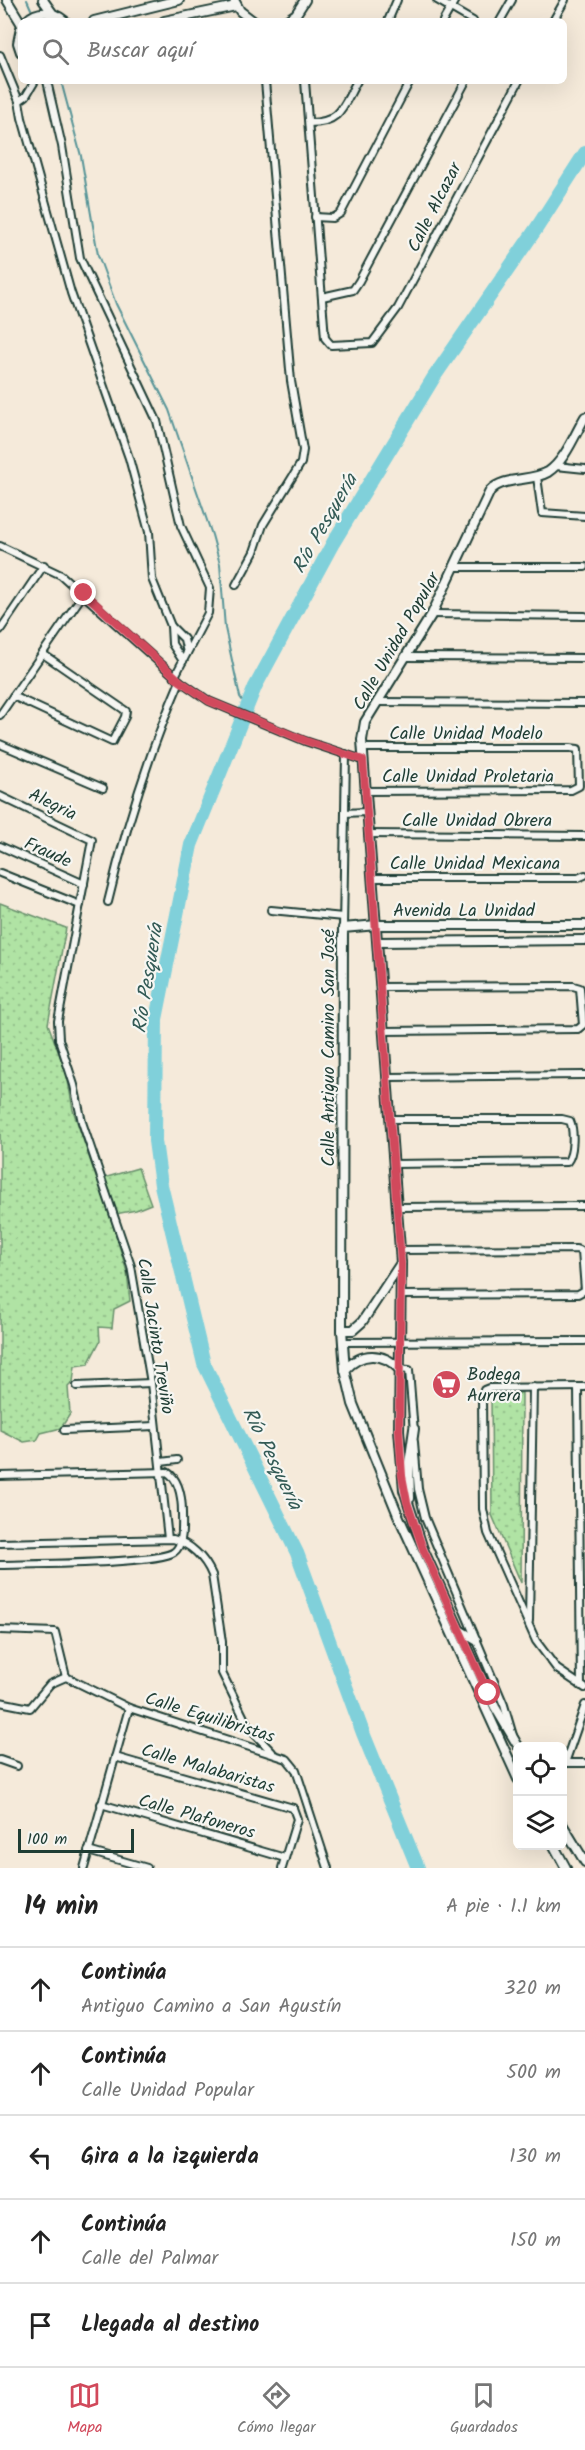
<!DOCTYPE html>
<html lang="es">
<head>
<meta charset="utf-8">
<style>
	body { margin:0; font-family:Kalam,sans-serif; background:#f6f6f6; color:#222 }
	.controls { position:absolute; right:18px; bottom:18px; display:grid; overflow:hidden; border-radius:9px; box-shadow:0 6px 24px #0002 }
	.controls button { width:54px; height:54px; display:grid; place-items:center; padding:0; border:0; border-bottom:2px solid #e0e0e0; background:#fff; color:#222; font:30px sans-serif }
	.scale { position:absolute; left:18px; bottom:15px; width:116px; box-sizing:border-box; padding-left:6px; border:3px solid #1f3d34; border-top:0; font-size:16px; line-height:21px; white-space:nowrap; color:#1f3d34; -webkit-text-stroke:4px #f6f6f2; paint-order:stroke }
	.stop { position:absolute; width:18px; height:18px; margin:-14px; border:4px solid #d1495b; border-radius:50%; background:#fff }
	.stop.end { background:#d1495b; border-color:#fff; box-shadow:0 2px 6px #0008 }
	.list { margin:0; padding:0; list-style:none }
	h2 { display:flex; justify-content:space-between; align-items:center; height:78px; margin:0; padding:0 24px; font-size:26px }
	h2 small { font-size:20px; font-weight:400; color:#767676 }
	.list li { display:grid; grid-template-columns:39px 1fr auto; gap:18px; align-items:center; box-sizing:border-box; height:84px; padding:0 24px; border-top:2px solid #e0e0e0 }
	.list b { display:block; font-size:22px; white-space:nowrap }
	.list p { margin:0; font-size:20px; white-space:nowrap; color:#767676 }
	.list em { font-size:20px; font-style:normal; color:#767676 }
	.icon { flex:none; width:33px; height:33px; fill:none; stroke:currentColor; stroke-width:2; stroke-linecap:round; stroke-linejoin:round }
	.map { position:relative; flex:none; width:585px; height:1868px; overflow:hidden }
	.search { position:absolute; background:#fff; box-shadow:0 6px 24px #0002; left:18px; right:18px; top:18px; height:66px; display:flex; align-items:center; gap:15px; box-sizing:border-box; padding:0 21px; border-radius:9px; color:#767676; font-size:22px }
	.sheet { height:498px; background:#fff }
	nav { display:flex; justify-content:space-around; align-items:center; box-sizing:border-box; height:84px; border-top:2px solid #e0e0e0; background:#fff; font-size:16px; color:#767676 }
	nav a { display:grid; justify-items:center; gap:3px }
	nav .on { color:#d1495b }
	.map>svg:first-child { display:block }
</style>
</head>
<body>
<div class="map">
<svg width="585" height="1868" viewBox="0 0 585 1868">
	<defs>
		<pattern id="grass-dots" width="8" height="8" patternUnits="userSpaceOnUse" patternTransform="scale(1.5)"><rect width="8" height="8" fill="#b0e3a4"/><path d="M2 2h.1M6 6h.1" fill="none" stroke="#97c48e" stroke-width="1.8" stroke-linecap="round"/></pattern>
	</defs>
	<rect width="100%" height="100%" fill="#f5eada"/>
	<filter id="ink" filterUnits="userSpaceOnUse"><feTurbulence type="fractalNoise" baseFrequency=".0167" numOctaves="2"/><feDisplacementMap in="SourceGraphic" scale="12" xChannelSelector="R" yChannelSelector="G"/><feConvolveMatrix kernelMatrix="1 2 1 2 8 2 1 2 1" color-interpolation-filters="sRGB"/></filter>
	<g filter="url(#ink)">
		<!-- grass -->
		<g fill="url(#grass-dots)" stroke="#68906c" stroke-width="1.5">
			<path d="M0,903L66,928L48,1024L67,1075L73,1110L97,1180L138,1168L151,1204L136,1210L110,1215L127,1272L130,1301L114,1309L112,1328L99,1327L100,1341L88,1364L75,1366L73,1382L68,1387L70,1414L61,1428L41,1433L37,1440L24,1442L0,1430Z"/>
			<path d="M491,1393H522L521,1583L492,1515Z"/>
		</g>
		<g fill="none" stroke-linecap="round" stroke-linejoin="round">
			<!-- stream -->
			<g stroke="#599598" stroke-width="2">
				<path d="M27,0L31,9"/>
				<path d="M61,81L81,156L98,255L116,304L169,410L212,535L220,564L225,628L240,697L247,707"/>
			</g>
			<!-- river -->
			<path stroke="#80d0da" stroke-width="14" d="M418,1868L363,1733L297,1553L204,1364L161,1185L155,1141L156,1019L191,845L255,687L333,543L434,377L536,229L585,153"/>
			<defs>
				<g id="minor">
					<path d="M437,0L473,21"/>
					<path d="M388,21L397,0"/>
					<path d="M443,21L455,0"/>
					<path d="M500,21L512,0"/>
					<path d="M553,21L565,0"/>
					<path d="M0,55L19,101"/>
					<path d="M35,81L26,96L19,101L22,118L71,293L129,458L149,532L152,579L171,626L172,644L183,661"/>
					<path d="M47,81L62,146L80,258L157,421L181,526L210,588L208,613L175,676"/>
					<path d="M305,81L325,338L331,345L372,343L398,308L519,81"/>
					<path d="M309,123C341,123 343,106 357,81"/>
					<path d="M315,217L333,218L341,213L410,81"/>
					<path d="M322,297L353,290L359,281L466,81"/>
					<path d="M556,466L585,469"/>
					<path d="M537,477L542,513L585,516"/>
					<path d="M0,546L61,575L180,681L209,701L305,741L363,760"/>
					<path d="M456,567H585"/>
					<path d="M236,585L254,552L263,525L301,463L303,450L291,381L265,81"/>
					<path d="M432,614L585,616"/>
					<path d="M171,626L184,639L187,653"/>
					<path d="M0,630L44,565"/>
					<path d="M406,657L585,658"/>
					<path d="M13,696L112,742L125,717L126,711L43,654"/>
					<path d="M377,702L585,703"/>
					<path d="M0,715L84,593"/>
					<path d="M0,744L103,788"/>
					<path d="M363,748H570L578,749L579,786L571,790L364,791"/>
					<path d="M0,796L92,840L58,1021L59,1039L74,1085L82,1122L131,1266L151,1383L168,1539"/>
					<path d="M345,813L366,812"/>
					<path d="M368,834L585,836"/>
					<path d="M0,846L84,884"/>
					<path d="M0,873L80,905"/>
					<path d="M372,878H578L585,875"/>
					<path d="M108,902C126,826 149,753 180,681"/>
					<path d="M271,910L343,917"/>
					<path d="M343,928L346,754"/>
					<path d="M381,987L573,986L580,988L583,1025L578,1029L384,1031"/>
					<path d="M388,1077L585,1075"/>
					<path d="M391,1119H562L570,1121C574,1130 574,1154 567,1162L393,1164"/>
					<path d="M397,1207L585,1206"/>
					<path d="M400,1250L576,1249L582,1251L585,1290L578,1294L402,1295"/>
					<path d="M342,1342L585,1341"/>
					<path d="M399,1369L409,1370L414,1432"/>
					<path d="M77,1386L151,1383"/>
					<path d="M578,1387L581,1686"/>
					<path d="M585,1387L489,1388L484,1390L482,1396L483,1509L488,1533L536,1641L557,1669L585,1688"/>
					<path d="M64,1430L155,1426"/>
					<path d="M414,1442L418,1489L425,1518L504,1705L514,1739"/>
					<path d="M161,1462L177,1460"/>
					<path d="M0,1476L167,1472C180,1480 182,1499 182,1513C182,1524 184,1545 174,1552C159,1564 27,1564 0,1565"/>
					<path d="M0,1543L173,1539C190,1543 205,1558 212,1575L222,1642V1673L249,1728L272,1752"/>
					<path d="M529,1621L533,1387"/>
					<path d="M0,1630L55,1632L66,1677"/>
					<path d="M0,1702L30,1708L50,1684L66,1677L129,1708L287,1759L296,1770L328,1868"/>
					<path d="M115,1757L293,1808"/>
					<path d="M0,1760L17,1766"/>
					<path d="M563,1763H585"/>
					<path d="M565,1763L585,1705"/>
					<path d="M101,1804L285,1858"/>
					<path d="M88,1851L147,1868"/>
					<path d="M84,1868L129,1708"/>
					<path d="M282,1868L297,1819L293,1808"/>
				</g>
				<g id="tertiary">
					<path d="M7,0L21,23"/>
					<path d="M43,0L53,14"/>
					<path d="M234,0L240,11L253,21"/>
					<path d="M26,21C38,9 53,11 65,21"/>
					<path d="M94,21L179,0"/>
					<path d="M164,21L236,6"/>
					<path d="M286,21L296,14L305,0"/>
					<path d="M21,28L18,43L21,52"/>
					<path d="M378,942L585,940"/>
					<path d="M342,1330H353L362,1322L401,1263"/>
					<path d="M345,1370C361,1352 382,1351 399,1369"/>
					<path d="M410,1498L409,1464L414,1429"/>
					<path d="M461,1631L476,1640"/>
					<path d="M518,1746L495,1707L477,1669L423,1549L404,1490L399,1430L401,1263L362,740L365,722L432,614L490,491C503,476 531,482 548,472C565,461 575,434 585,417"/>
					<path d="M518,1779L398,1515L353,1404L345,1370L342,1330L343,928L377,925H585"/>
					<path d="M562,1824L585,1862"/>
					<path d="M554,1846L566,1868"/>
				</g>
			</defs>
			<!-- minor casing -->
			<use href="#minor" stroke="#1f3d34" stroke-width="10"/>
			<!-- tertiary casing -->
			<use href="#tertiary" stroke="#1f3d34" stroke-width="12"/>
			<!-- minor -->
			<use href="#minor" stroke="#f6f6f2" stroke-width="6"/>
			<!-- tertiary -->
			<use href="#tertiary" stroke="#f6f6f2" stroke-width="8"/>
		</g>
	</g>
	<g fill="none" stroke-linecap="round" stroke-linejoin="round" filter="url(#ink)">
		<!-- route -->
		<path stroke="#d1495b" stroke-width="8" d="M84,593L180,681L209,701L306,741L363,760L401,1263L399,1430L402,1476L407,1502L423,1549L488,1693"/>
	</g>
	<!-- icons -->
	<defs>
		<symbol id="supermarket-disc" viewBox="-11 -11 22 22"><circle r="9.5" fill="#d1495b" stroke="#f6f6f2"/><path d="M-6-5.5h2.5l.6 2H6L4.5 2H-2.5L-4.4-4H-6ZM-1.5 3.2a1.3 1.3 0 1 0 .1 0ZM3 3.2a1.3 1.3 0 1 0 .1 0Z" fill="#fff"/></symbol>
	</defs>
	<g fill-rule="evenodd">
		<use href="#supermarket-disc" x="430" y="1368" width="33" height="33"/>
	</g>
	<g text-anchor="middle" stroke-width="4.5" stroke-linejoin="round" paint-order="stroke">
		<!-- street labels -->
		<g font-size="18" fill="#1f3d34" stroke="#f6f6f2">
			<text transform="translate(434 207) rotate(-63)" y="6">Calle Alcazar</text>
			<text transform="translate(396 641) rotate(-60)" y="6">Calle Unidad Popular</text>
			<text x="466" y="739">Calle Unidad Modelo</text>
			<text x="468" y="782">Calle Unidad Proletaria</text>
			<text transform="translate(53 804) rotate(26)" y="6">Alegria</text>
			<text x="477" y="826">Calle Unidad Obrera</text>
			<text transform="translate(48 852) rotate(24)" y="6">Fraude</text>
			<text x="475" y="869">Calle Unidad Mexicana</text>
			<text x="464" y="916">Avenida La Unidad</text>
			<text transform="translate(328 1048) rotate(-90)" y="6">Calle Antiguo Camino San José</text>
			<text transform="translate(156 1336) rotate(81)" y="6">Calle Jacinto Treviño</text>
			<text transform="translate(210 1717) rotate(17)" y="6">Calle Equilibristas</text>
			<text transform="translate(208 1768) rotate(16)" y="6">Calle Malabaristas</text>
			<text transform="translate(197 1816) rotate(16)" y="6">Calle Plafoneros</text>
		</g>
		<!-- poi labels -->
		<g font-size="18" fill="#1f3d34" stroke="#f6f6f2" text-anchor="start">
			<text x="467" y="1380">Bodega<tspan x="467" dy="21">Aurrera</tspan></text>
		</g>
		<!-- water labels -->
		<g font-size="20" font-style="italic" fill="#325a55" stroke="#f6f6f2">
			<text transform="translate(324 523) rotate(-60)" y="7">Río Pesquería</text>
			<text transform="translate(147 978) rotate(-81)" y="7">Río Pesquería</text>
			<text transform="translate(273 1458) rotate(64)" y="7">Río Pesquería</text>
		</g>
	</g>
</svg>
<div class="controls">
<button><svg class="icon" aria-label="locate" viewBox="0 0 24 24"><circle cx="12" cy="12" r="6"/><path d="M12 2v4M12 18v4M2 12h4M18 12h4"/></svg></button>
<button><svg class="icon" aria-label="layers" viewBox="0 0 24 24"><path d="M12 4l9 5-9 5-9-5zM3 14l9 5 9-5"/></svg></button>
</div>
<div class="scale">100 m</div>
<div class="stop" style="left:488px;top:1693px"></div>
<div class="stop end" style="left:84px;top:593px"></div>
<div class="search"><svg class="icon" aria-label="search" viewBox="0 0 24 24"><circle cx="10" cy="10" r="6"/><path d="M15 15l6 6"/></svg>Buscar aquí</div>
</div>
<section class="sheet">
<h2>14 min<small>A pie · 1.1 km</small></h2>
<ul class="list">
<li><svg class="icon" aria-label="ahead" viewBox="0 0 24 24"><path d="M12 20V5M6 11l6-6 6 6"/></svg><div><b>Continúa</b><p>Antiguo Camino a San Agustín</p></div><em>320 m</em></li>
<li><svg class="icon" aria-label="ahead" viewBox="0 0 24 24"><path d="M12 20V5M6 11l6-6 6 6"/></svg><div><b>Continúa</b><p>Calle Unidad Popular</p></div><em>500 m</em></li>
<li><svg class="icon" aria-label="left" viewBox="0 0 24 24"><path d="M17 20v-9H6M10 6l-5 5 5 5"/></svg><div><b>Gira a la izquierda</b></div><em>130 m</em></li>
<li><svg class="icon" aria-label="ahead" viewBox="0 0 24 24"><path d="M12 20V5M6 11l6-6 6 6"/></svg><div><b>Continúa</b><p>Calle del Palmar</p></div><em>150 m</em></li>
<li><svg class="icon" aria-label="arrive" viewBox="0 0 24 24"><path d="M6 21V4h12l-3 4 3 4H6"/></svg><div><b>Llegada al destino</b></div></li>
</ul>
</section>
<nav>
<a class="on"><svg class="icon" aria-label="map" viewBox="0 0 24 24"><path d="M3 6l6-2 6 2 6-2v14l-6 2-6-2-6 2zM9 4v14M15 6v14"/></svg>Mapa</a>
<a><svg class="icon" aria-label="directions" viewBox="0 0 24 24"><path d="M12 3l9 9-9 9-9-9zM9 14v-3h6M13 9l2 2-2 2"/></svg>Cómo llegar</a>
<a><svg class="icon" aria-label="saved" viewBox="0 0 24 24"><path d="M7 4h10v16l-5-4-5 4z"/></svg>Guardados</a>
</nav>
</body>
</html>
